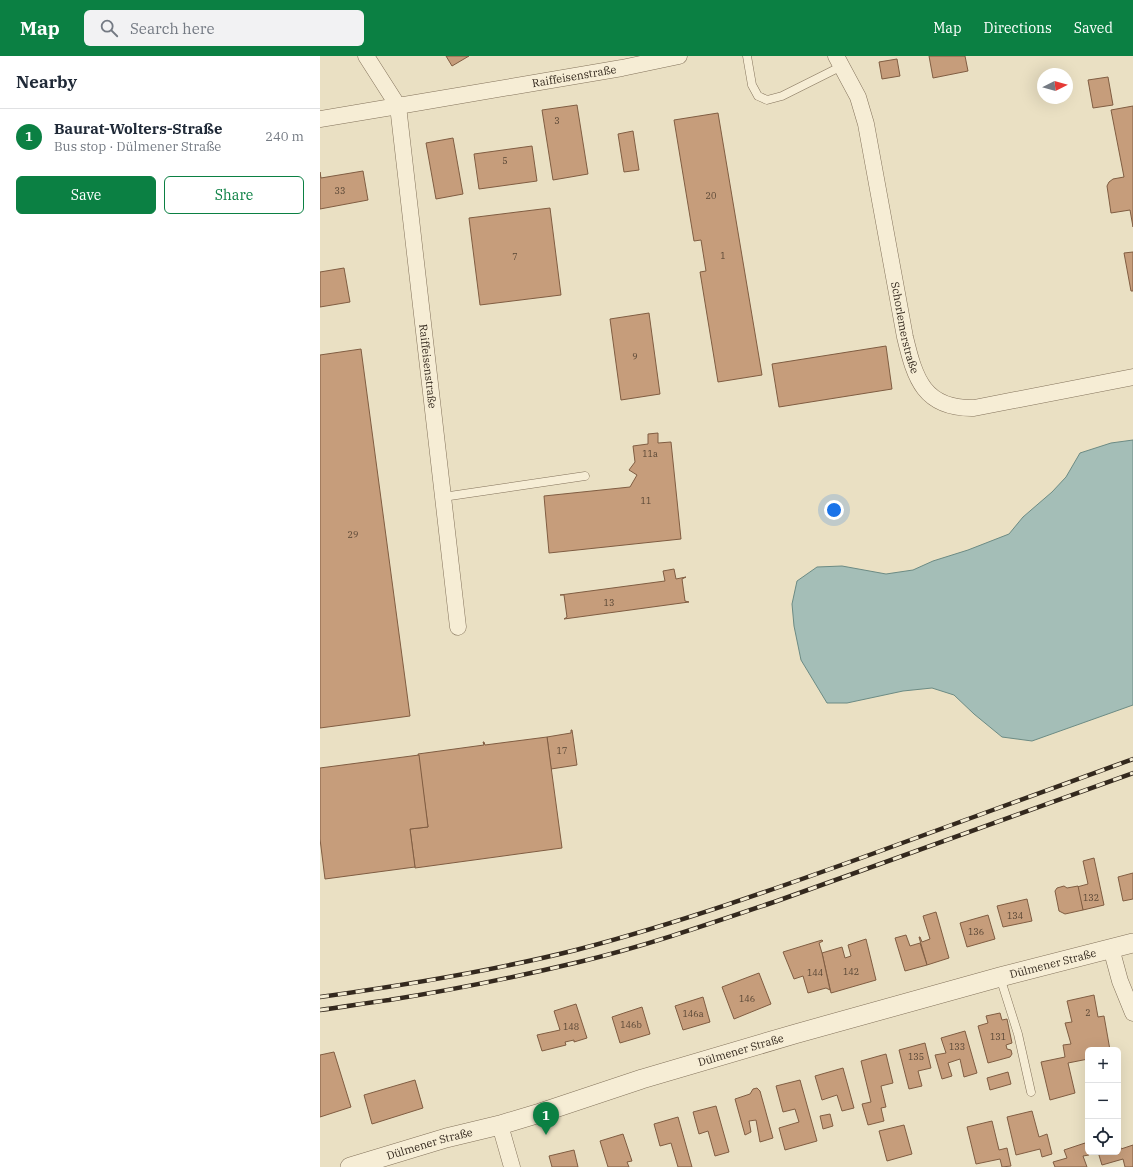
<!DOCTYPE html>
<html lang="en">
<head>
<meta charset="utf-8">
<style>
	body { margin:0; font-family:"IBM Plex Serif",serif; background:#f2f2f3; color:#1f2937 }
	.controls { position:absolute; right:12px; bottom:12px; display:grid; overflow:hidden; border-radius:6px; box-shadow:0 4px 16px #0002 }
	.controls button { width:36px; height:36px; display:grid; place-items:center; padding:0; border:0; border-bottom:1px solid #e0e1e3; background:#fff; color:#1f2937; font:20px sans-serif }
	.compass { position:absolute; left:717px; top:12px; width:36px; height:36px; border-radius:50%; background:#fff; box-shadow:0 4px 16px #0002; rotate:84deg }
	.you { position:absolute; left:514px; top:454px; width:14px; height:14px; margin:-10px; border:3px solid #fff; border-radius:50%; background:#1a73e8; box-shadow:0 0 0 6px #1a73e833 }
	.badge { display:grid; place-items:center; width:26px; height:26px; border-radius:50%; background:#0b8043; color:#fff; font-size:13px; font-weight:700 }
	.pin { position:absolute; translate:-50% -33px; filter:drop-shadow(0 1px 2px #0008) }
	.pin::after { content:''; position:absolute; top:21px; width:14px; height:12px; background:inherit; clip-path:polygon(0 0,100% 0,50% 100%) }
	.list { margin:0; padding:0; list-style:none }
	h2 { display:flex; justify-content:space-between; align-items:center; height:52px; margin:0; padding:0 16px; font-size:17px }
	h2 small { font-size:13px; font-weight:400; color:#747a83 }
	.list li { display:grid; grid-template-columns:26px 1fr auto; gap:12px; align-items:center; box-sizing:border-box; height:56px; padding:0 16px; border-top:1px solid #e0e1e3 }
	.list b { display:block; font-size:15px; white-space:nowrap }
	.list p { margin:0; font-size:13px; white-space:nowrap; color:#747a83 }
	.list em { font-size:13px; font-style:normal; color:#747a83 }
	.actions { display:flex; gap:8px; padding:12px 16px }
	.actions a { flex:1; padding:9px 0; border:1px solid #0b8043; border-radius:6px; text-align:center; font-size:14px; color:#0b8043 }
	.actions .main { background:#0b8043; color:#fff }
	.icon { flex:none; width:22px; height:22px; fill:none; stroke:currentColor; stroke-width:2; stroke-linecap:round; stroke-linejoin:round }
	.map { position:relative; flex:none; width:813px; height:1111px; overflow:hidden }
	header { display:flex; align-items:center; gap:24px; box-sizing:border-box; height:56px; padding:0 20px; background:#0b8043; color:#fff }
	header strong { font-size:19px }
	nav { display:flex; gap:22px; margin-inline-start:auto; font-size:14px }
	.search { width:280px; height:36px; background:#f2f2f3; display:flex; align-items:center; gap:10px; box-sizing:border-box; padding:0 14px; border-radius:6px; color:#747a83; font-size:15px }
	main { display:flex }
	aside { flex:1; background:#fff }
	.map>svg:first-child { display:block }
</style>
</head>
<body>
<header>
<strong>Map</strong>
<div class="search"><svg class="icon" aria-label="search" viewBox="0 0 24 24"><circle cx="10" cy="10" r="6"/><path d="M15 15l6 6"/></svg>Search here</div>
<nav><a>Map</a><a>Directions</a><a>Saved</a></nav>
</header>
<main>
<aside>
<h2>Nearby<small></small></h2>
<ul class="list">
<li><span class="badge">1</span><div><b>Baurat-Wolters-Straße</b><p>Bus stop · Dülmener Straße</p></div><em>240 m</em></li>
</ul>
<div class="actions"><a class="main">Save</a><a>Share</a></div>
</aside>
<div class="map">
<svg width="813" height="1111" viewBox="0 0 813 1111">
	<rect width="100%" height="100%" fill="#eae0c3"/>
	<!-- water -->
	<path fill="#a4beb7" stroke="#6c8b84" d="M813,384V649L712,685L682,681L654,658L634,639L612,632L583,635L527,647H507L481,604L474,570L472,548L477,525L497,511L522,510L566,518L593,514L613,505L648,494L689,478L703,461L732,436L746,421L760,397L791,387Z"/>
	<!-- building -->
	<g fill="#c69d7b" stroke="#805d42">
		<path d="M126,0H149L132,10Z"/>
		<path d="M609,0H645L648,15L613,22Z"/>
		<path d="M577,3L580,20L562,23L559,6Z"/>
		<path d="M788,21L793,49L773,52L768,24Z"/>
		<path d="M257,49L268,118L233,124L222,54Z"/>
		<path d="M813,50V171L810,154L791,157L787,130L789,126L793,123L804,121L791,54Z"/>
		<path d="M398,57L442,319L398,326L380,216L386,215L381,184L374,185L354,64Z"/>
		<path d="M313,75L319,114L304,116L298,78Z"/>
		<path d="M133,82L143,138L116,143L106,87Z"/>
		<path d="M212,90L217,125L159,133L154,98Z"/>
		<path d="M43,115L48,144L0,153V116L1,122Z"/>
		<path d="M230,152L241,239L160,249L149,162Z"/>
		<path d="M813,196V235H811L804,197Z"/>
		<path d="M24,212L30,246L0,251V216Z"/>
		<path d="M329,257L340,338L301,344L290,263Z"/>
		<path d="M566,290L572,333L459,351L452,308Z"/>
		<path d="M41,293L90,660L0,672V299Z"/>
		<path d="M338,377V387L351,386L361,483L229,497L224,440L310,431L317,419L309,414L315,406L313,390L328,388V378Z"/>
		<path d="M354,513L356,523L366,521L362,523L365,545L369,546L244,563L247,561L244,539H240L345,525L343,515Z"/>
		<path d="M251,674H252L257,709L231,713L227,681L251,677Z"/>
		<path d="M227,681L242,792L95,812L90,773L108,771L98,698L164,689L163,686H164L165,689Z"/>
		<path d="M99,699L108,771L90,773L95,811L5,823L0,783V712Z"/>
		<path d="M774,802L784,849L763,854L757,831L768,828L763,805Z"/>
		<path d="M813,817V843L803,845L798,821Z"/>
		<path d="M744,830L747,832L758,830L763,854L745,858L739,855L735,835L737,832Z"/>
		<path d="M707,843L712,865L683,871L677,850Z"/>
		<path d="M616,856L629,902L607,909L599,881H600L602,886L610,883L603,860Z"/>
		<path d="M668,859L675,883L647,891L640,867Z"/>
		<path d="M586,879L590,890L600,887L607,909L585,915L575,882Z"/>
		<path d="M546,883L556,924L511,937L502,897L522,891L525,902L531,900L528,889Z"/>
		<path d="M502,884L503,885L499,887L502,897L510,934L506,932L488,937L483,920L474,923L463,896Z"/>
		<path d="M439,917L451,948L414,963L402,931Z"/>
		<path d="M774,939L778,961L784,960L790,994H768V1003L748,1007L755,1037L730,1044L721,1006L745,1001L743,989L751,988L745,967L752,966L747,945Z"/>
		<path d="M383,941L390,966L363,974L355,950Z"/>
		<path d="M256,948L267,982L254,986V984L245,986L246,989L222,995L217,979L240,974L234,955Z"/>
		<path d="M322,951L330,978L300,987L292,961Z"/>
		<path d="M680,957L682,964L687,963L692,987L686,989L687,993L691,994L692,998L690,1001L668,1007L658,970L668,967L666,960Z"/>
		<path d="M645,975L657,1017L644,1021L640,1003L628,1007L632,1020L622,1023L615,999L626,997L621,982Z"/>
		<path d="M605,987L611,1012L598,1015L602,1030L589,1033L579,994Z"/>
		<path d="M14,996L31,1051L0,1061V999Z"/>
		<path d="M566,998L573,1027L561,1030L566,1051L561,1052L564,1065L548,1069L542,1048L551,1046L541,1005Z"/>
		<path d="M523,1012L534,1052L522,1055L517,1039L502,1044L495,1020Z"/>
		<path d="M688,1016L691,1028L670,1034L667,1022Z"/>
		<path d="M95,1024L103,1052L52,1068L44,1039Z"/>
		<path d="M480,1024L497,1085L465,1094L459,1072L479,1066L475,1053L463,1056L456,1030Z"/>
		<path d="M437,1032L440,1035L453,1082L440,1086L436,1064L429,1065L431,1076L425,1079L415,1043L430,1038L433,1033Z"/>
		<path d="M396,1050L409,1096L395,1100L388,1075L379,1078L373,1056Z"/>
		<path d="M712,1055L719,1081L727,1078L732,1098L722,1101L720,1093L696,1099L687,1061Z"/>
		<path d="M510,1058L513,1070L503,1073L500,1060Z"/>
		<path d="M358,1061L372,1111H358L351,1087L340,1090L334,1068Z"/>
		<path d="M672,1065L679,1094L687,1092L691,1110L682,1111L680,1103L656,1108L647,1071Z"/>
		<path d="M584,1069L592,1098L567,1105L559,1075Z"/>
		<path d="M303,1078L312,1105L307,1106L309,1111H288L280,1085Z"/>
		<path d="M765,1087L769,1099L763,1100L767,1111H735L733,1106L747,1102L744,1094Z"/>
		<path d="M800,1088L801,1093L813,1089V1111H805L803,1103L782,1109L778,1096H798V1089Z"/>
		<path d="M254,1094L258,1111H232L229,1100Z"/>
	</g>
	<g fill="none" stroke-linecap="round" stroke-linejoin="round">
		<defs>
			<g id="service">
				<path d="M427,0L432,29L438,40L447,44L462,40L522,10"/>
				<path d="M123,441L265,420"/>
				<path d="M680,921L698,978L711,1036"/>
			</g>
			<g id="minor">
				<path id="s1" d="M46,0L78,50L302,12L359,0"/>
				<path id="s2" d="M516,0L538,41L546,68L585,281C595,323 604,353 654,352L813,321"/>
				<path id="s3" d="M0,63L78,50L138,571"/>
				<path d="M791,892L800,925L813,957"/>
				<path d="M180,1069L192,1111"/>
			</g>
			<g id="tertiary">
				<path id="s4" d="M30,1111L126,1082L180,1069L220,1057L322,1023L475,978L680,921L813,887"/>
			</g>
		</defs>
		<!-- service casing -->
		<use href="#service" stroke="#83725b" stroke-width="9"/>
		<!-- minor casing -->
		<use href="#minor" stroke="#83725b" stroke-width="17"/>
		<!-- tertiary casing -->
		<use href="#tertiary" stroke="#83725b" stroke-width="20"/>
		<!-- service -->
		<use href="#service" stroke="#f6edd5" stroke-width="8"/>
		<!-- minor -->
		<use href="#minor" stroke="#f6edd5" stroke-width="16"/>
		<!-- tertiary -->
		<use href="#tertiary" stroke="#f6edd5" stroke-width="19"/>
		<defs>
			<g id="rail">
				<path d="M0,941C86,929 172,915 256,894C356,868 455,833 552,798C639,766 726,735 813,703"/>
				<path d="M0,954C23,951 46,947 69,944C133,934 196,921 259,906C326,890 392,867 457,845L813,717"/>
			</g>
		</defs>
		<!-- rail casing -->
		<use href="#rail" stroke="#34291e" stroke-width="4.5"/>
		<!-- rail -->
		<use href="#rail" stroke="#f2ead1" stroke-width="3" stroke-dasharray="9" stroke-linecap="butt"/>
	</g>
	<g text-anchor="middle" stroke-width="3" stroke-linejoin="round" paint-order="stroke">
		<!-- number labels -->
		<g font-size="9" fill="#584635">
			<text x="237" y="68">3</text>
			<text x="185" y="108">5</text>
			<text x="20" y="138">33</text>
			<text x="391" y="143">20</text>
			<text x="403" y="203">1</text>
			<text x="195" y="204">7</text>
			<text x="315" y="304">9</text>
			<text x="330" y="401">11a</text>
			<text x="326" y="448">11</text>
			<text x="33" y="482">29</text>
			<text x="289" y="550">13</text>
			<text x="242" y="698">17</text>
			<text x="771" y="845">132</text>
			<text x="695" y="863">134</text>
			<text x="656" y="879">136</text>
			<text x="531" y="919">142</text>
			<text x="495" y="920">144</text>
			<text x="427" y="946">146</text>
			<text x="768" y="960">2</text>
			<text x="373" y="961">146a</text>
			<text x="311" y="972">146b</text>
			<text x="251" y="974">148</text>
			<text x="678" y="984">131</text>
			<text x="637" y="994">133</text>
			<text x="596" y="1004">135</text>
		</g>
		<!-- street labels -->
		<g font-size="11" fill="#34291e" stroke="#f2ead1">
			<text dy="4" stroke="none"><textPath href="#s1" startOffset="238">Raiffeisenstraße</textPath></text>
			<text dy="4" stroke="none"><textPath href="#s2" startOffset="282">Schorlemerstraße</textPath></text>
			<text dy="4" stroke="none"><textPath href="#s3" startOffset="341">Raiffeisenstraße</textPath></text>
			<text dy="4" stroke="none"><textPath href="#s4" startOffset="732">Dülmener Straße</textPath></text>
			<text dy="4" stroke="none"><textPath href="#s4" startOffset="408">Dülmener Straße</textPath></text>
			<text dy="4" stroke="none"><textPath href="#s4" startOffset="83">Dülmener Straße</textPath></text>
		</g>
	</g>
</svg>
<div class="controls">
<button>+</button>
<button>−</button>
<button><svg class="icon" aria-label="locate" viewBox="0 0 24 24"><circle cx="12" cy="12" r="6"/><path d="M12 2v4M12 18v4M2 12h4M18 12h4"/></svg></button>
</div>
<svg class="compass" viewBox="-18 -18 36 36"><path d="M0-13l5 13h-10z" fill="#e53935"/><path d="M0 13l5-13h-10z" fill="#747a83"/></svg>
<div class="you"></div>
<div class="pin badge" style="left:226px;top:1079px">1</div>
</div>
</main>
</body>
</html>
